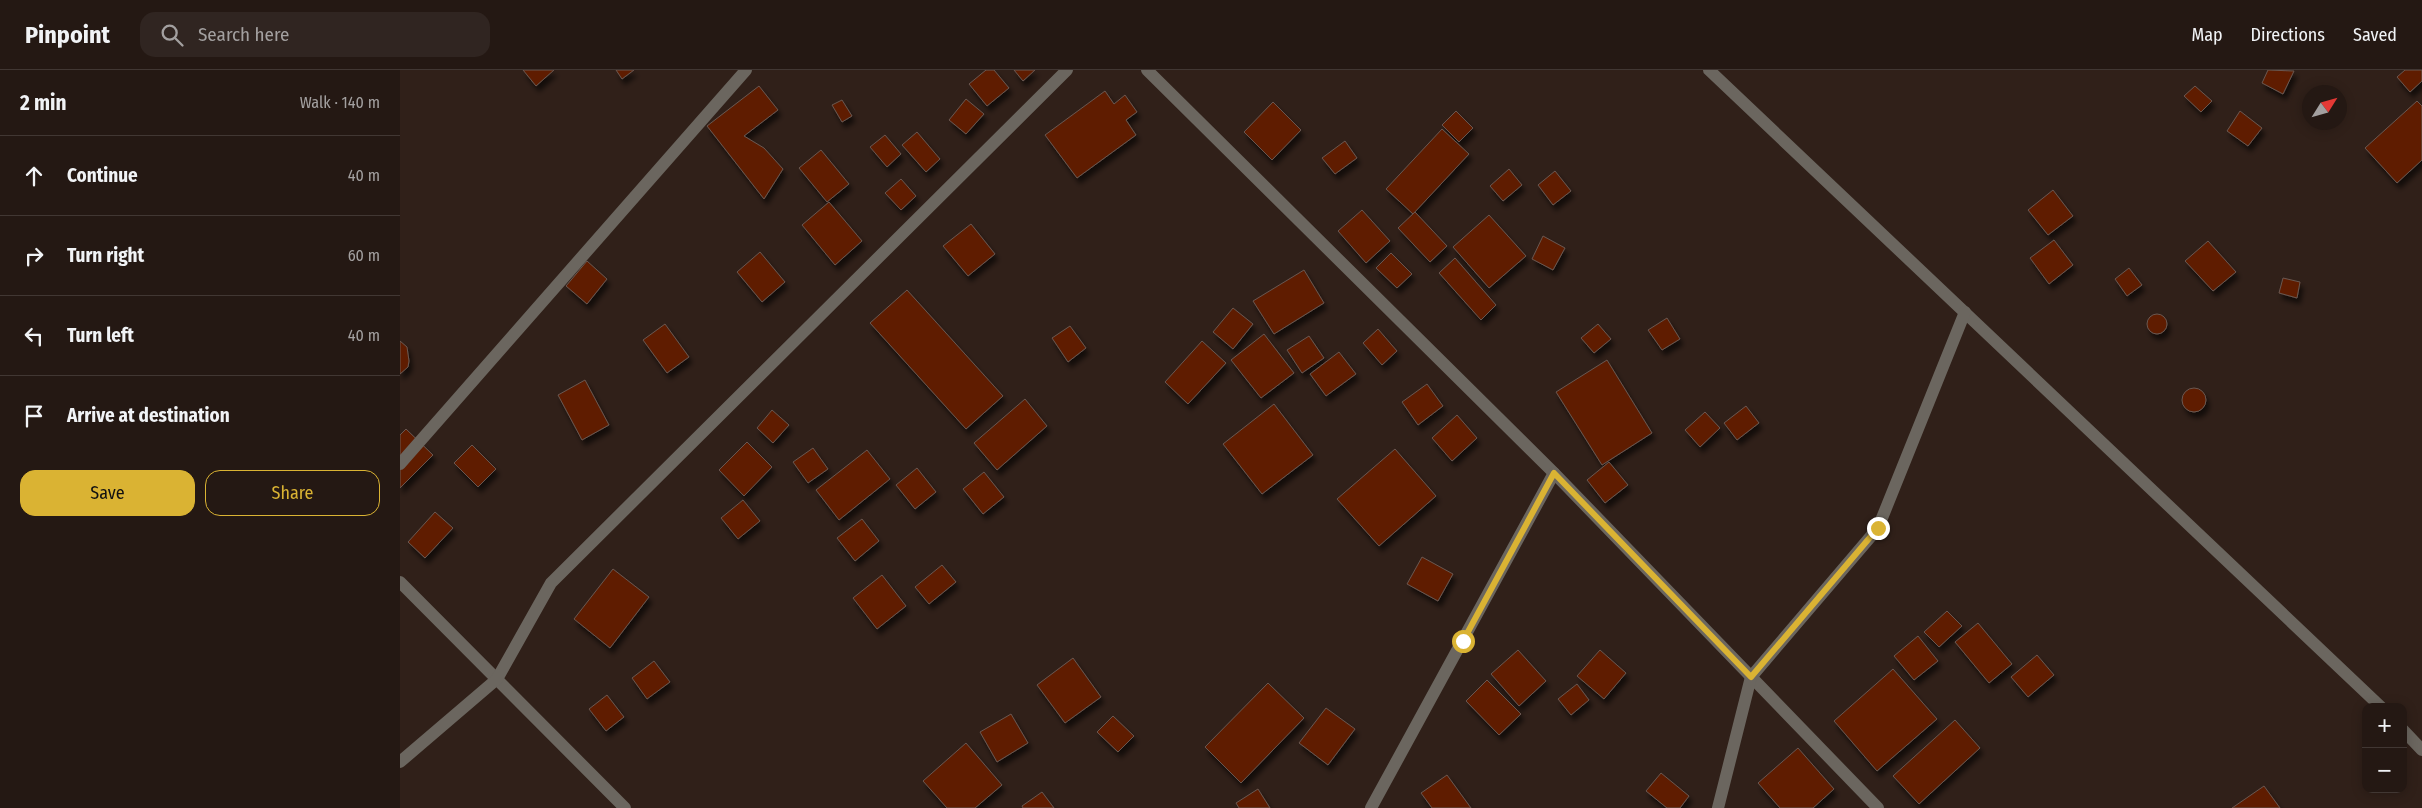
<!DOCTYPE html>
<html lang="en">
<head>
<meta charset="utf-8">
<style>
	body { margin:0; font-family:"Fira Sans Condensed",sans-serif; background:#302521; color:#f1f3f6 }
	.controls { position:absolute; right:15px; bottom:15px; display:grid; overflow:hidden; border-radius:10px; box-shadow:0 2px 12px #0003 }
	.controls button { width:45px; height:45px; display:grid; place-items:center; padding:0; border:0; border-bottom:1px solid #413733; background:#241813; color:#f1f3f6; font:25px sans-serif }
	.compass { position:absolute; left:1902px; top:15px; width:45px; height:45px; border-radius:50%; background:#241813; box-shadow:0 2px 12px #0003; rotate:53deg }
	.stop { position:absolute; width:15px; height:15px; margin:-11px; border:4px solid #dab333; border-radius:50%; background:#fff }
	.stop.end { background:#dab333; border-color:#fff; box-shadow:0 1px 5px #0008 }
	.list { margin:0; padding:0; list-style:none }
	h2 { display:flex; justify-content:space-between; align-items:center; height:65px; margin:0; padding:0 20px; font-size:21px }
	h2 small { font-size:16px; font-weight:400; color:#a3a0a0 }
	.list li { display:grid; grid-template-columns:32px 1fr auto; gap:15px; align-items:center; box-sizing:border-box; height:80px; padding:0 20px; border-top:1px solid #413733 }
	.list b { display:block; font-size:19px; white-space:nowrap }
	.list em { font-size:16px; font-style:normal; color:#a3a0a0 }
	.actions { display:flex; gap:10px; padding:15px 20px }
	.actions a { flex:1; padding:11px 0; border:1px solid #dab333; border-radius:15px; text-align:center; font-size:18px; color:#dab333 }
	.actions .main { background:#dab333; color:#111 }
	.icon { flex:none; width:28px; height:28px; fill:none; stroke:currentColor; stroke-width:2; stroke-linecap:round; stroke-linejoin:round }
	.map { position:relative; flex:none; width:2022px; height:738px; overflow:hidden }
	header { display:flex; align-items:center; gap:30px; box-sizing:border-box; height:70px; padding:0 25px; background:#241813; border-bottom:1px solid #413733 }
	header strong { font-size:24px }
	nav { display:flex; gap:28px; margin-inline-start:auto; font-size:18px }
	.search { width:350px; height:45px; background:#302521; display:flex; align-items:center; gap:12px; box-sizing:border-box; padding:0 18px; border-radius:15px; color:#a3a0a0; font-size:19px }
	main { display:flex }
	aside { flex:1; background:#241813 }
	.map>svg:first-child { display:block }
</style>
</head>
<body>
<header>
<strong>Pinpoint</strong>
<div class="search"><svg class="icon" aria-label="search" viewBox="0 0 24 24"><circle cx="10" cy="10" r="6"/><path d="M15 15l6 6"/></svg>Search here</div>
<nav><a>Map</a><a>Directions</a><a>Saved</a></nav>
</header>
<main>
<aside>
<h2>2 min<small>Walk · 140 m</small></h2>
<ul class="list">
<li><svg class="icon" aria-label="ahead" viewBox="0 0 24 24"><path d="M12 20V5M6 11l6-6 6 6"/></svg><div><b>Continue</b></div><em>40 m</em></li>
<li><svg class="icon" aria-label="right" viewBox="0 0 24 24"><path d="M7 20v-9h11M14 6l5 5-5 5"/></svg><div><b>Turn right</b></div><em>60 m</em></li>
<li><svg class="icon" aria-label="left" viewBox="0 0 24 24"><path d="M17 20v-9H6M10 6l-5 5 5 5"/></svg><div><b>Turn left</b></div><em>40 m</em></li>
<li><svg class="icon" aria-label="arrive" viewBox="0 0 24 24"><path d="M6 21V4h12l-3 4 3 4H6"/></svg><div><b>Arrive at destination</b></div></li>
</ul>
<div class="actions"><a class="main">Save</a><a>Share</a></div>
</aside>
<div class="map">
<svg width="2022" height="738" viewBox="0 0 2022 738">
	<defs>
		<filter id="shadow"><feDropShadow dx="3" dy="5.5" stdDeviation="2.5" flood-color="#0009"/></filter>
	</defs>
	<rect width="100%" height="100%" fill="#302019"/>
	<!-- building -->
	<g fill="#5e1f03" stroke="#6a5750" filter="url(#shadow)">
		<path d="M123,0H154L136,16Z"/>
		<path d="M216,0H234L222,9Z"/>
		<path d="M586,0H594L609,18L587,36L569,14Z"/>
		<path d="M614,0H635L623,11Z"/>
		<path d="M1868,0L1894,1L1883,24L1862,13Z"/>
		<path d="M2005,0H2022V11L2010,22L1997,7Z"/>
		<path d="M359,16L378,40L344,66L364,78L383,99L364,129L307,56Z"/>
		<path d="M1795,16L1812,31L1801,42L1784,26Z"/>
		<path d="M705,21L714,34L725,25L737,42L726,50L736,65L677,108L645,65Z"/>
		<path d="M566,29L584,44L566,64L549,50Z"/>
		<path d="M442,30L452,46L442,52L432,35Z"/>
		<path d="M2017,31L2022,36V90L1997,113L1965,78Z"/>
		<path d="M873,32L901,60L872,90L844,62Z"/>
		<path d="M1056,41L1073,58L1059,72L1042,55Z"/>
		<path d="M1840,41L1862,58L1848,76L1827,61Z"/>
		<path d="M1042,59L1069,84L1013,144L986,119Z"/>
		<path d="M517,62L540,89L526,102L502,75Z"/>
		<path d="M485,65L501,84L487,97L470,77Z"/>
		<path d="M945,71L957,88L935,104L922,88Z"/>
		<path d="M421,80L449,114L427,132L399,98Z"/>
		<path d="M1109,99L1122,115L1103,131L1090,116Z"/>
		<path d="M1155,101L1171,121L1153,135L1138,115Z"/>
		<path d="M501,109L516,126L501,140L485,123Z"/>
		<path d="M1653,120L1673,146L1648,165L1628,140Z"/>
		<path d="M429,132L462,171L435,195L402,155Z"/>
		<path d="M962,140L990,171L966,193L938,161Z"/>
		<path d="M1015,142L1047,176L1030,192L998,158Z"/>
		<path d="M1089,145L1126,186L1089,218L1053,177Z"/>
		<path d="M571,154L595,184L568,206L543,176Z"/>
		<path d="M1143,166L1165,178L1153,200L1132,189Z"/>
		<path d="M1654,170L1673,195L1649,214L1630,188Z"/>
		<path d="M1808,171L1836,202L1813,221L1785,191Z"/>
		<path d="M360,182L385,212L362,232L337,202Z"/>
		<path d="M991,183L1012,204L997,218L976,198Z"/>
		<path d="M1055,188L1096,235L1081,250L1039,203Z"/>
		<path d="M187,191L207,209L187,234L166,216Z"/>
		<path d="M1729,198L1742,215L1727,226L1715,209Z"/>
		<path d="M904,200L924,233L874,264L853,231Z"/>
		<path d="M1883,208L1900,212L1897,228L1879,223Z"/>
		<path d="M507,220L603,326L566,359L470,253Z"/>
		<path d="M833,238L853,254L833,279L813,262Z"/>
		<circle cx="1757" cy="254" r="10"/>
		<path d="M1267,248L1280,269L1262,280L1248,260Z"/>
		<path d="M265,254L289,287L267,303L243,270Z"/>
		<path d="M1198,254L1211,269L1194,283L1181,268Z"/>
		<path d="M670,256L686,278L668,292L652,268Z"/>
		<path d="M978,259L997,281L982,295L963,273Z"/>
		<path d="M864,264L894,303L861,328L831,290Z"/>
		<path d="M909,266L924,288L902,303L887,280Z"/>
		<path d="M0,271L7,277L9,291L8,297L0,304Z"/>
		<path d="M802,271L826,293L788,334L765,312Z"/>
		<path d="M939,282L956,304L926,326L910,304Z"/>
		<path d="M1207,290L1252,363L1202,395L1156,322Z"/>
		<path d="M185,310L209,355L182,370L158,325Z"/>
		<path d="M1027,314L1043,336L1018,355L1002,332Z"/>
		<circle cx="1794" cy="330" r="12"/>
		<path d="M625,329L647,356L597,400L574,373Z"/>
		<path d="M874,334L913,385L862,424L823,374Z"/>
		<path d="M1346,336L1359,353L1337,370L1324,353Z"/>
		<path d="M372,340L389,355L373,373L357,358Z"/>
		<path d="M1305,342L1320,358L1300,377L1285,360Z"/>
		<path d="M1057,345L1077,368L1052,391L1032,368Z"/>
		<path d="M6,359L33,385L0,418V365Z"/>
		<path d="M347,372L372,397L344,426L319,400Z"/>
		<path d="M72,375L96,399L78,417L54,393Z"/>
		<path d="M413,378L428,399L408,413L393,392Z"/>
		<path d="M995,379L1036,426L979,476L937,429Z"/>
		<path d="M467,380L490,409L439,450L416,420Z"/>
		<path d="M1209,392L1228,415L1205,433L1187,410Z"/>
		<path d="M517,398L536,422L515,439L496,415Z"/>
		<path d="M584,402L604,427L583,444L563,419Z"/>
		<path d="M343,430L360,451L338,469L321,448Z"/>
		<path d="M35,442L53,458L25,488L8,472Z"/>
		<path d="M462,449L479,471L455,491L437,468Z"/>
		<path d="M1022,487L1053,504L1038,531L1007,514Z"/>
		<path d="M542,495L556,512L529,534L515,517Z"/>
		<path d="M213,499L249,527L210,578L174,549Z"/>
		<path d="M482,505L506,536L477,559L453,528Z"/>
		<path d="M1547,541L1562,556L1539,577L1524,562Z"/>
		<path d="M1578,553L1612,594L1589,613L1555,572Z"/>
		<path d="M1518,566L1538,591L1514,610L1494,586Z"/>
		<path d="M1118,580L1146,611L1119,636L1091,604Z"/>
		<path d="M1200,580L1226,603L1204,629L1177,606Z"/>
		<path d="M1637,585L1654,605L1628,627L1611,607Z"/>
		<path d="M673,588L701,627L665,653L637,615Z"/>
		<path d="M254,591L270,612L247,629L232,608Z"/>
		<path d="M1493,599L1537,649L1477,701L1434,651Z"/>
		<path d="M1087,610L1121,644L1099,665L1066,631Z"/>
		<path d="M868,613L904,648L841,713L805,677Z"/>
		<path d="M1177,614L1189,630L1171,645L1158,629Z"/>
		<path d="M207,625L224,647L206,661L189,639Z"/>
		<path d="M926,638L955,659L928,695L899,673Z"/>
		<path d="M611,644L628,673L597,692L580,662Z"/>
		<path d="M713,646L734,666L718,682L697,662Z"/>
		<path d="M1555,650L1580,678L1519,734L1493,706Z"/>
		<path d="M566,673L602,715L575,738H547L523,711Z"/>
		<path d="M1398,678L1434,719L1413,738H1380L1358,713Z"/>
		<path d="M1261,703L1289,726L1280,738H1267L1246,721Z"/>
		<path d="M1047,705L1071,738H1032L1021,723Z"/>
		<path d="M1864,716L1880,738H1832Z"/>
		<path d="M858,719L870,738H839L836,733Z"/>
		<path d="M642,722L654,738H623L622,736Z"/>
	</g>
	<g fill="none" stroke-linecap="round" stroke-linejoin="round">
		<!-- minor -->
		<g stroke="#6b665f" stroke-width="12">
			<path d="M747,0L1154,403L1478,738"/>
			<path d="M1309,0L1981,637"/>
			<path d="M0,394L346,0"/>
			<path d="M0,512L225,738"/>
			<path d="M2003,660L2022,680"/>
			<path d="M0,692L97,609L151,513L667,0"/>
			<path d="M971,738L1154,403"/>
			<path d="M1318,738L1351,607L1478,458L1565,242"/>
		</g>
	</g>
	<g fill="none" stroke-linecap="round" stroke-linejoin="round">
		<!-- route -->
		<path stroke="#dab333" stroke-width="6" d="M1063,571L1154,403L1351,607L1478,458"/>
	</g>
</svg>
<div class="controls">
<button>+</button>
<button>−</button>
</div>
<svg class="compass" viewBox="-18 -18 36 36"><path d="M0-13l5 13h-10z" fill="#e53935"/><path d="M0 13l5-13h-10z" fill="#a3a0a0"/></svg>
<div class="stop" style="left:1063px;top:571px"></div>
<div class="stop end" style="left:1478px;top:458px"></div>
</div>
</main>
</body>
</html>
